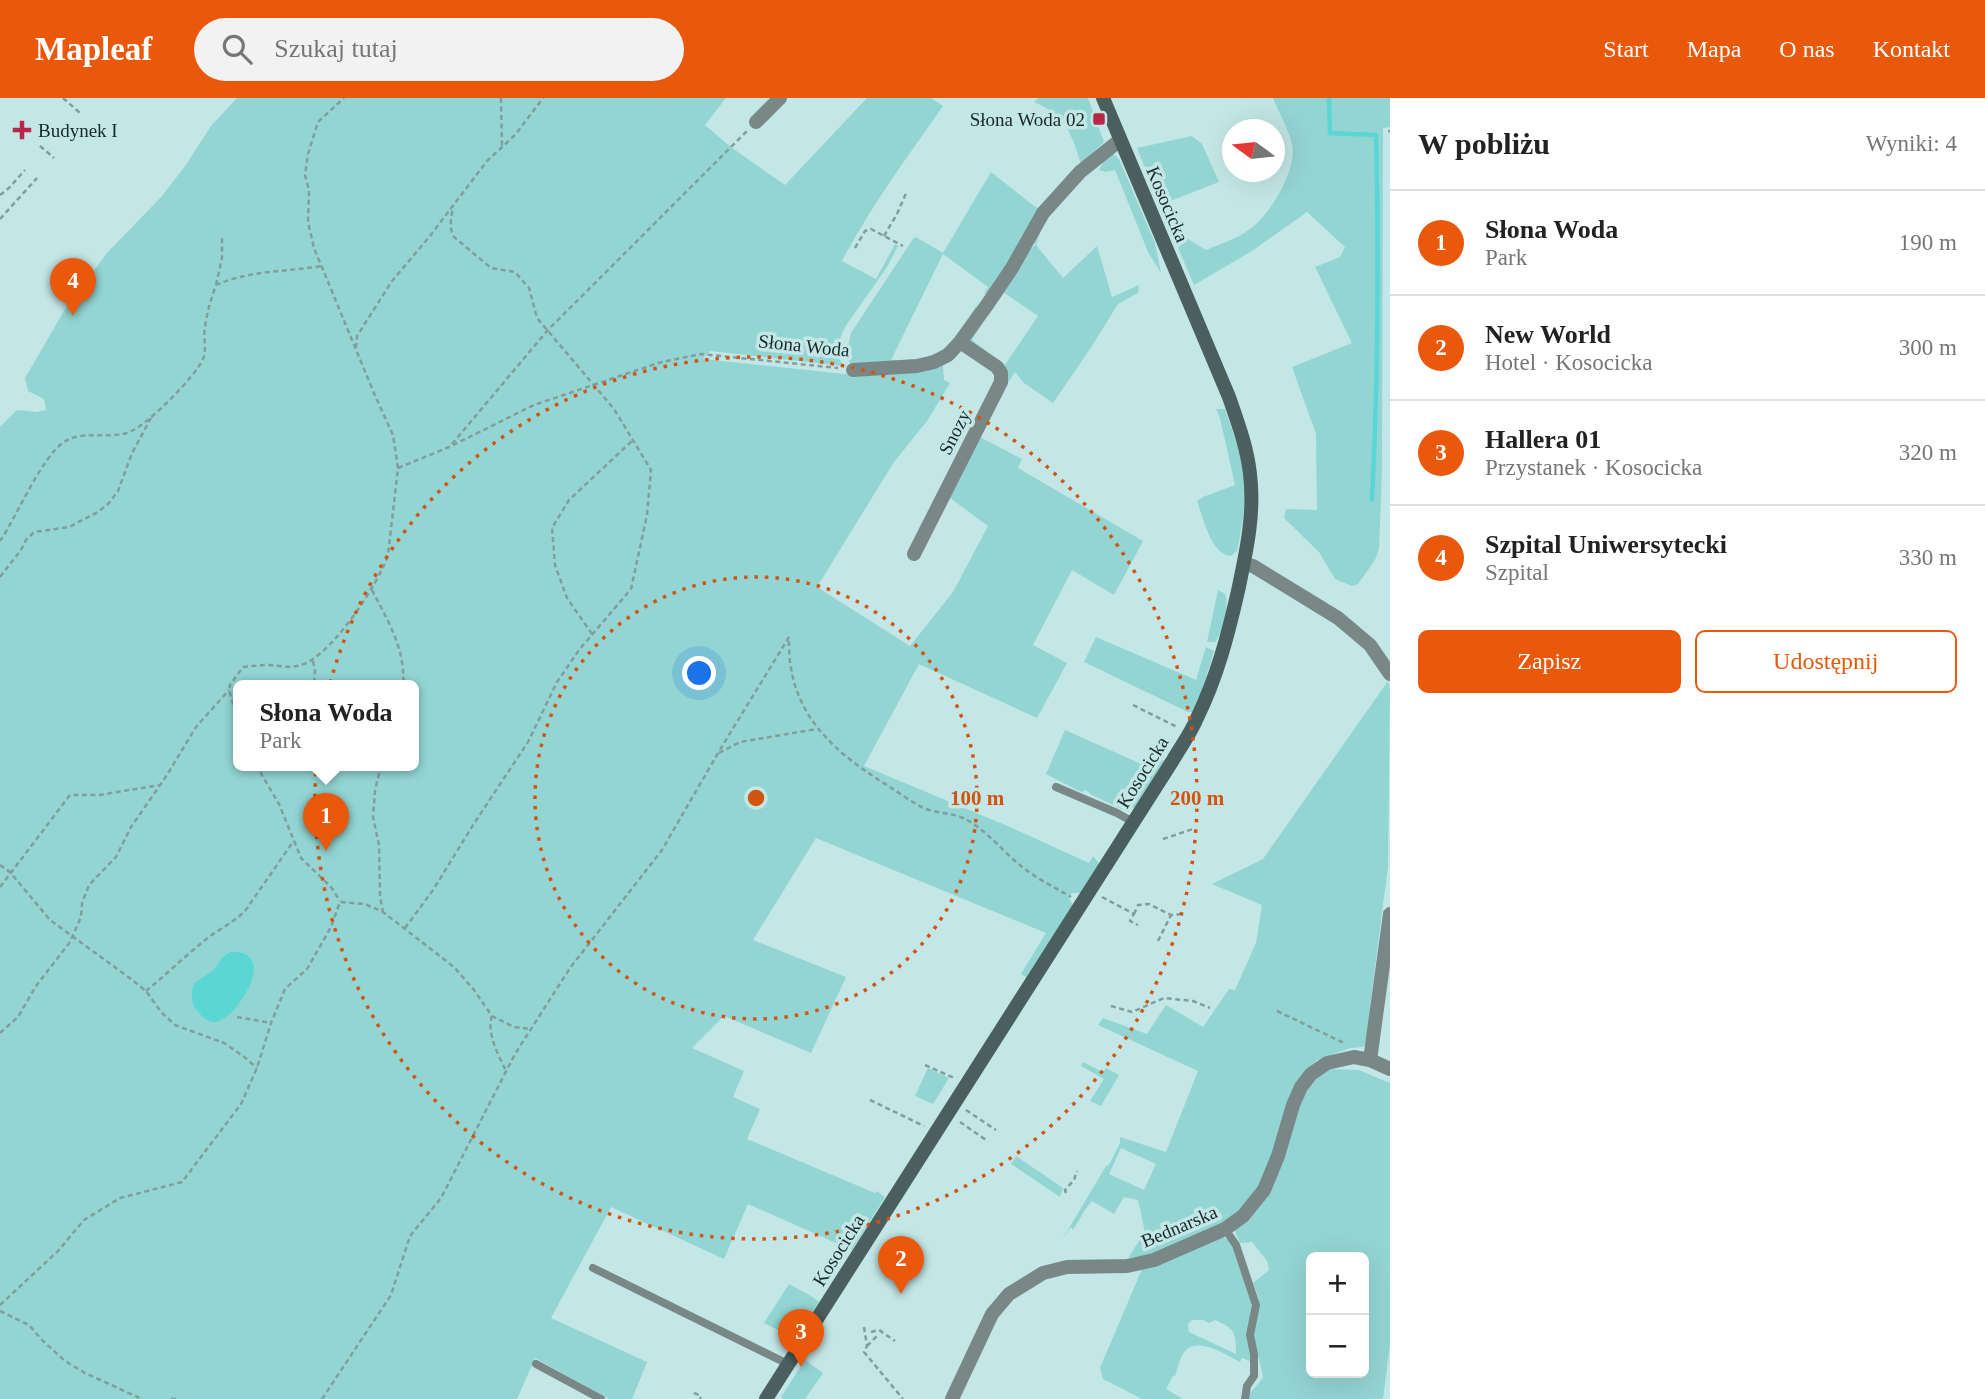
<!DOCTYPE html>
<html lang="pl">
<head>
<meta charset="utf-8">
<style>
	body { margin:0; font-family:Georgia,serif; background:#f2f2f2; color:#222 }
	.controls { position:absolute; right:21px; bottom:21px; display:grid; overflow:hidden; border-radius:10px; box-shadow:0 7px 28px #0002 }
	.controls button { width:63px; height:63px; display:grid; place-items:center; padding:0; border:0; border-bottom:2px solid #e0e0e0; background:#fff; color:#222; font:35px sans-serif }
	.compass { position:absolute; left:1222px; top:21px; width:63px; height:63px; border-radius:50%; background:#fff; box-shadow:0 7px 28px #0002; rotate:285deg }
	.you { position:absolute; left:700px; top:576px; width:24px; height:24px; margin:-18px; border:5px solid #fff; border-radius:50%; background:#1a73e8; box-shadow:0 0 0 10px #1a73e833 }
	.badge { display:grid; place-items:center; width:46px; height:46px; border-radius:50%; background:#ea580c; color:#fff; font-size:23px; font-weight:700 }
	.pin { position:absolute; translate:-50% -58px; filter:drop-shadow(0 2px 4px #0008) }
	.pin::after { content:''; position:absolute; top:37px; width:24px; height:21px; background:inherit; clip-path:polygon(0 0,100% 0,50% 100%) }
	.popup { position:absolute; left:233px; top:582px; width:186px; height:91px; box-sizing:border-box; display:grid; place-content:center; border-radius:10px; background:#fff; filter:drop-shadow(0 2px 5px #0005); font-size:23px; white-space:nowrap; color:#767676 }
	.popup b { font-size:26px; color:#222 }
	.popup::after { content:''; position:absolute; left:50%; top:100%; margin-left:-14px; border:14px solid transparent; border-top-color:#fff }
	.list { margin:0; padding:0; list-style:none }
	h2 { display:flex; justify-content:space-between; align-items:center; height:91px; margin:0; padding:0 28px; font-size:30px }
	h2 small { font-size:23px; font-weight:400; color:#767676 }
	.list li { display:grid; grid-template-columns:46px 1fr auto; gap:21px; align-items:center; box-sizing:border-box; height:105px; padding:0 28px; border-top:2px solid #e0e0e0 }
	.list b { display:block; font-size:26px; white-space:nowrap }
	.list p { margin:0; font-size:23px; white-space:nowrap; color:#767676 }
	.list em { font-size:23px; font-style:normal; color:#767676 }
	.actions { display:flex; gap:14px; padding:21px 28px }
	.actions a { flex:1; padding:16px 0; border:2px solid #ea580c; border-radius:10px; text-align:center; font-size:24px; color:#ea580c }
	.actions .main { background:#ea580c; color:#fff }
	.icon { flex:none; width:38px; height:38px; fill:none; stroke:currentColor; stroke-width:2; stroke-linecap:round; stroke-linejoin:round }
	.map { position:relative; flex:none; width:1390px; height:1301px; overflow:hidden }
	header { display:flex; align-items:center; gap:42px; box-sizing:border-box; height:98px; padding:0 35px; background:#ea580c; color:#fff }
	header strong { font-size:33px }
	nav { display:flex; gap:38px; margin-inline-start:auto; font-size:24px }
	.search { width:490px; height:63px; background:#f2f2f2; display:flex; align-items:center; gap:18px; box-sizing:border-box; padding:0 24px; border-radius:38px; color:#767676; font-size:26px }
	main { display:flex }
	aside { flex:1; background:#fff }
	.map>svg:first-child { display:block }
</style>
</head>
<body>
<header>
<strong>Mapleaf</strong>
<div class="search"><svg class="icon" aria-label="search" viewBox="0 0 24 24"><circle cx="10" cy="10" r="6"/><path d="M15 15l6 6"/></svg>Szukaj tutaj</div>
<nav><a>Start</a><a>Mapa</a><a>O nas</a><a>Kontakt</a></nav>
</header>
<main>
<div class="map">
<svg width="1390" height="1301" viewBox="0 0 1390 1301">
	<rect width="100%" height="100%" fill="#c3e7e6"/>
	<!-- green -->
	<g fill="#93d5d3" fill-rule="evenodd">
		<path d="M237,0H726L705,27L732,50L785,87L867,0H931L943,8C908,58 871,108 842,163L876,181L895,146L898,148L887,169L845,229L840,241L839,260L843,268L710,253L703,261L855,277L943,266L944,282L950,285L927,323L894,364L817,489L910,548L953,494L988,428L950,400L980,339L1022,361L1018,370L1143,443L1114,497L1072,472L1033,547L1067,565L1037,620L919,566L864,668L1010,729L1089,765L1093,758L1098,764L1099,767L1080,795H1072L1069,800L1073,807L1026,879L1021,876L1046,835L816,740L753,842L846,879L811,955L724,918L692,950L744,973L733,999L760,1011L747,1041L875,1095L877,1093L885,1099L852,1152L748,1106L724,1161L611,1109L551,1220L647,1264L632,1301H609L535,1260L517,1301H0V329L17,312L37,314L46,312L44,301L28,293L25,280L64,213L107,155L162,98L185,68L211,28ZM238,587H414V667H238Z"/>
		<path d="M1038,0H1088L1104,44L1081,66C1071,34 1066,18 1034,4Z"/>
		<path d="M1273,0H1390V29L1383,30L1382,373L1379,451L1375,462L1358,486L1352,488L1335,481L1319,454L1284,420L1286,411L1317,412L1316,336L1292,269L1352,245L1315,169L1340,159L1345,149L1307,114L1252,153L1194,187L1175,143L1183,138L1206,152C1220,146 1237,141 1250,131C1270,117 1298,71 1292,46C1288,30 1279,15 1273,0Z"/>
		<path d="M1192,38L1202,46L1219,84L1160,107L1137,50Z"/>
		<path d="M1110,56H1114L1119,61L1155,145L1161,175L1148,154L1115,72L1106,74L1099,72L1104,62Z"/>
		<path d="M991,74L1034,108L1040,111L1006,170L987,196H984L988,189L943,156L891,262C943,264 950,248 976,208L977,213L954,246L929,262L851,267L846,257L851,235L913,141L916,139L943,155Z"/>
		<path d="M1043,125L1036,147L1063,180L1097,148L1112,199L1139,187L1138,195L1118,206L1090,251L1053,305L1024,285L1015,274L1006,288L969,242L984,223L972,242L1005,267L1038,218L1003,194L1026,155L1035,147L1034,144Z"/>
		<path d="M1216,311H1225C1231,329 1238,347 1242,365C1248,393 1243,425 1237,453L1231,458C1211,457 1203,419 1197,403L1203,399L1235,387L1220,320Z"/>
		<path d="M1218,492L1225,496C1230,508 1223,534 1215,544H1207Z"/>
		<path d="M1096,539L1196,582L1206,549L1214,553L1202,592L1192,614H1188L1084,564Z"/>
		<path d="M1388,583L1390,591L1388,768L1370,908L1367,943L1363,949L1350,950L1317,962L1303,976L1291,994L1269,1068L1259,1091L1242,1112L1222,1126L1159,1156L1128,1160L1145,1134L1138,1102L1124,1099L1114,1116L1092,1103L1085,1112L1073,1132L1071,1129L1062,1142L1106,1068L1109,1067L1120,1045V1039L1166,1054L1198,973L1098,927L1103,920L1147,936L1166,907L1203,929L1229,891L1235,892L1256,845L1262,807L1212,786L1263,761ZM1121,1050L1156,1066L1144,1092L1109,1076Z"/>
		<path d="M1065,632L1148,669L1156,657L1164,663L1135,709L1126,713L1090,696L1089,694L1084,692L1083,694L1079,693L1046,676Z"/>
		<path d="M1083,964L1103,974L1106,970L1119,977L1101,1008L1090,1003L1104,981L1081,968Z"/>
		<path d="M928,970L949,980L933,1006L915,998Z"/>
		<path d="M1330,971L1359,972L1390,985V1246L1383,1301H1247C1251,1291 1258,1288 1263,1279L1253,1235L1259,1201L1253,1185L1269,1172L1267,1163L1252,1144L1240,1145L1234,1131L1243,1124L1301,999L1317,979ZM1311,1159H1364V1275H1311Z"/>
		<path d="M1016,1058L1063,1090L1060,1099L1011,1066Z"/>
		<path d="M1220,1138L1231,1143L1252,1204L1247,1240L1251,1259L1250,1263L1242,1260L1240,1264C1227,1257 1199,1239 1186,1252C1180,1258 1178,1270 1175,1278H1173L1166,1291L1183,1301H1142L1103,1281L1100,1270L1142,1171ZM1192,1222H1203L1209,1225L1215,1222C1235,1231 1236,1234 1236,1256L1189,1234L1188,1226Z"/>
		<path d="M789,1186L811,1198L819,1204L796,1241L764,1225Z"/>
		<path d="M805,1262L823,1275L805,1301H784L781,1299Z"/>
	</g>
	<!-- water -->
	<path fill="#5ad7d4" d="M231,854C283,851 233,927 213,924C204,923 198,914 193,907C188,877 202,885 215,870C221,863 221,858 231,854Z"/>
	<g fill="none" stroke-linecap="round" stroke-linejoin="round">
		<!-- stream -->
		<path stroke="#5ad7d4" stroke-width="4.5" d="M1329,0L1330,35L1376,37C1379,159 1378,281 1372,402"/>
		<!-- path -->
		<g stroke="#829d9c" stroke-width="2.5" stroke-dasharray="5 3.5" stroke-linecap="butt">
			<path d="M63,0L80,15"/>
			<path d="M501,0L502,49"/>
			<path d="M1388,33H1390"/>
			<path d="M40,48L54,60"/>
			<path d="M0,97L9,90L25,72"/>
			<path d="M0,121L37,80"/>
			<path d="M884,138L897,116L907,93"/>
			<path d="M855,150L865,133L871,131L903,148"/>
			<path d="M216,187L222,160V140"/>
			<path d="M356,250L357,238L392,183L430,138L487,63L515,37L543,0"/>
			<path d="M452,346L547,233L747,33"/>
			<path d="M398,370L449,349L534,307L658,265L701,256L838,270"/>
			<path d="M0,443C17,418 41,360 64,344C82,332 107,341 127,335C145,330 196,278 203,261C207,252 203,239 205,229C207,214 211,201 216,187C250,172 286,174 322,168"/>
			<path d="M0,479L21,452L26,442L34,434L69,429L98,414L109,405L118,393L132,355L151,320"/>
			<path d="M372,492C387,521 406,552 403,587"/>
			<path d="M592,536L567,500L555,467L552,430L569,402L633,342"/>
			<path d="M789,543C788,615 833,654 890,689C901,696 914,706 926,711C938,715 951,715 963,720C987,731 1004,756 1025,771C1039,782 1056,790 1071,799"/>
			<path d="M313,563L315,573L314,587"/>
			<path d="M1133,607L1177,629"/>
			<path d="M238,623L229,592L230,587L243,569C252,568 261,567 270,567C279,568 289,570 297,568C328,564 379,485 388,457L398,370L393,337L376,300L314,150L308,124L309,92L305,77L308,56L318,24L344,0"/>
			<path d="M719,655L740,644L817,631"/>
			<path d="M256,667L279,706L301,760L331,789L340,803"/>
			<path d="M381,667L375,693L373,719L379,747L380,798L383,814"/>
			<path d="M1163,741L1193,731"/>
			<path d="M0,767L10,774L50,822L131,881L146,893L161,914L175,927L224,945L243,958L257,970"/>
			<path d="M0,789L70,697H99L160,687"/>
			<path d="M1102,799L1134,816L1130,823L1138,827"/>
			<path d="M1134,816L1138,807L1149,806L1171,817L1181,816"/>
			<path d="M405,830L433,792L475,724L528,644L557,584L579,552L631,491L647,417L651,372L614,311L537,220L529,190L515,174L491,170L454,139C448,129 452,118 453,107"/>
			<path d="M1158,843L1171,817"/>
			<path d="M146,893C167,876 187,856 209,839C221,830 234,824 245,813L293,744"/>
			<path d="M1111,908L1132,914L1164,900L1193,903L1210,910"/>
			<path d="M1277,913L1344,945"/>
			<path d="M492,918C486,935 499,958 506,973"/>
			<path d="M237,919L271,925"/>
			<path d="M0,935L18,919L36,888L70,844L81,819L82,805L89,787L116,759L131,729L167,677L196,629L229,592"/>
			<path d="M925,967L954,980"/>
			<path d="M870,1002L924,1028"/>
			<path d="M966,1012L996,1032"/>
			<path d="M960,1024L986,1042"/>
			<path d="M1066,1095L1065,1092L1074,1082L1077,1073"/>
			<path d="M0,1207L58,1153L84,1122L120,1100L182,1084L241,1006L257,970L271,925L285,891L307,871L331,829L340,804L365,806L383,814L454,869L474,892L492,918L514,929L531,931"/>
			<path d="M0,1213L29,1227L43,1243L65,1263L85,1275L142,1301"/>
			<path d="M864,1229L867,1248L864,1254L903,1301"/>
			<path d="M871,1234L879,1232L895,1243"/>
			<path d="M867,1248L877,1238"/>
			<path d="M694,1295L701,1298L700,1301"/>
			<path d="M171,1301H179"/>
			<path d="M322,1301L391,1197L410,1138L441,1100L515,956L570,870L662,752L718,655L789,539"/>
		</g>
		<!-- lane -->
		<g stroke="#798887" stroke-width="8">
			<path d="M1056,689L1117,715L1133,724"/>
			<path d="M1225,1131L1236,1147L1256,1207L1250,1237L1254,1256V1278L1247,1288L1245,1301"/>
			<path d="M593,1170L788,1266"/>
			<path d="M536,1266L601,1301"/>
		</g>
		<!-- street -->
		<g stroke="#798887" stroke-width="14">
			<path d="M756,24L780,0"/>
			<path d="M853,272L917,268L934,264L948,257L960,244L987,207L1012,170L1043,115L1080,74L1120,42"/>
			<path d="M914,456L1001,284V275L997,269L960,244"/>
			<path d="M1244,466L1253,468L1338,520L1370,547L1390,576"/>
			<path d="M1370,962L1390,816"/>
			<path d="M952,1301L992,1216L1009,1196L1043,1175L1067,1169L1127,1168L1154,1162L1225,1131L1243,1118L1264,1092L1278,1058L1293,1007L1301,989L1311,976L1327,965L1354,959L1370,962L1390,971"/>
		</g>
		<!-- secondary -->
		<path stroke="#4a5f5e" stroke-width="14" d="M766,1301L1173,662C1181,648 1191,635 1197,620C1217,579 1228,537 1238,493C1246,455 1255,416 1250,376C1247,349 1238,325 1229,299L1103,0"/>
	</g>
	<!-- distance rings -->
	<g fill="none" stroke="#d3540f" stroke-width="3.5" stroke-dasharray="3.5 7">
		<circle cx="756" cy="700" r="221"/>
		<circle cx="756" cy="700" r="441"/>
	</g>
	<!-- markers -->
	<g fill="#b8274a" stroke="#c3e7e6" stroke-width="2.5">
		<rect x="1092" y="14" width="14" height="14" rx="3.5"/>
		<path d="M18.5 21.5h7v7h7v7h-7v7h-7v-7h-7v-7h7z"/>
	</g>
	<g text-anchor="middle" stroke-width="7" stroke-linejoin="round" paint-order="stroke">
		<!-- poi labels -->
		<g font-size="19" fill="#192726" stroke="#c3e7e6" text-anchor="end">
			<text x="1085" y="28">Słona Woda 02</text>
			<text x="38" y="39" text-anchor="start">Budynek I</text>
		</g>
		<!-- street labels -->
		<g font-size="19" fill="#192726" stroke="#c3e7e6">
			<text transform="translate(1168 106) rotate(67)" y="7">Kosocicka</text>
			<text transform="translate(804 247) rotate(6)" y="7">Słona Woda</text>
			<text transform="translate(954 334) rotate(-63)" y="7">Snozy</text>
			<text transform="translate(1142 674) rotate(-58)" y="7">Kosocicka</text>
			<text transform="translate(1179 1128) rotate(-23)" y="7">Bednarska</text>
			<text transform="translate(838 1152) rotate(-58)" y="7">Kosocicka</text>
		</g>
	</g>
	<circle cx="756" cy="700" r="10" fill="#d3540f" stroke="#c3e7e6" stroke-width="3.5"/>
	<g font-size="21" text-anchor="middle" font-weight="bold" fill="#d3540f" stroke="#c3e7e6" stroke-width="7" stroke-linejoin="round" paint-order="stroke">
		<text x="977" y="707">100 m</text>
		<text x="1197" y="707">200 m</text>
	</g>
</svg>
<div class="controls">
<button>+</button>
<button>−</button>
</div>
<svg class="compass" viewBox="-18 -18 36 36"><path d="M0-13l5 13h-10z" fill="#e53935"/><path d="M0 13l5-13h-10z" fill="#767676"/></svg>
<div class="you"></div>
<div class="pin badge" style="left:326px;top:753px">1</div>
<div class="popup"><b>Słona Woda</b>Park</div>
<div class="pin badge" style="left:901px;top:1196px">2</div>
<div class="pin badge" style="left:801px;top:1269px">3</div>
<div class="pin badge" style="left:73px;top:218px">4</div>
</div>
<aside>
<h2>W pobliżu<small>Wyniki: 4</small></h2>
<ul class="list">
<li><span class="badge">1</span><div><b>Słona Woda</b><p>Park</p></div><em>190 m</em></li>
<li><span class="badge">2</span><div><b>New World</b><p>Hotel · Kosocicka</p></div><em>300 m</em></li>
<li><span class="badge">3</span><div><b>Hallera 01</b><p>Przystanek · Kosocicka</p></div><em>320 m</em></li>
<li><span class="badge">4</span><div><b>Szpital Uniwersytecki</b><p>Szpital</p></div><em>330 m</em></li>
</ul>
<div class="actions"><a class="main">Zapisz</a><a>Udostępnij</a></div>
</aside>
</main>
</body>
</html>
